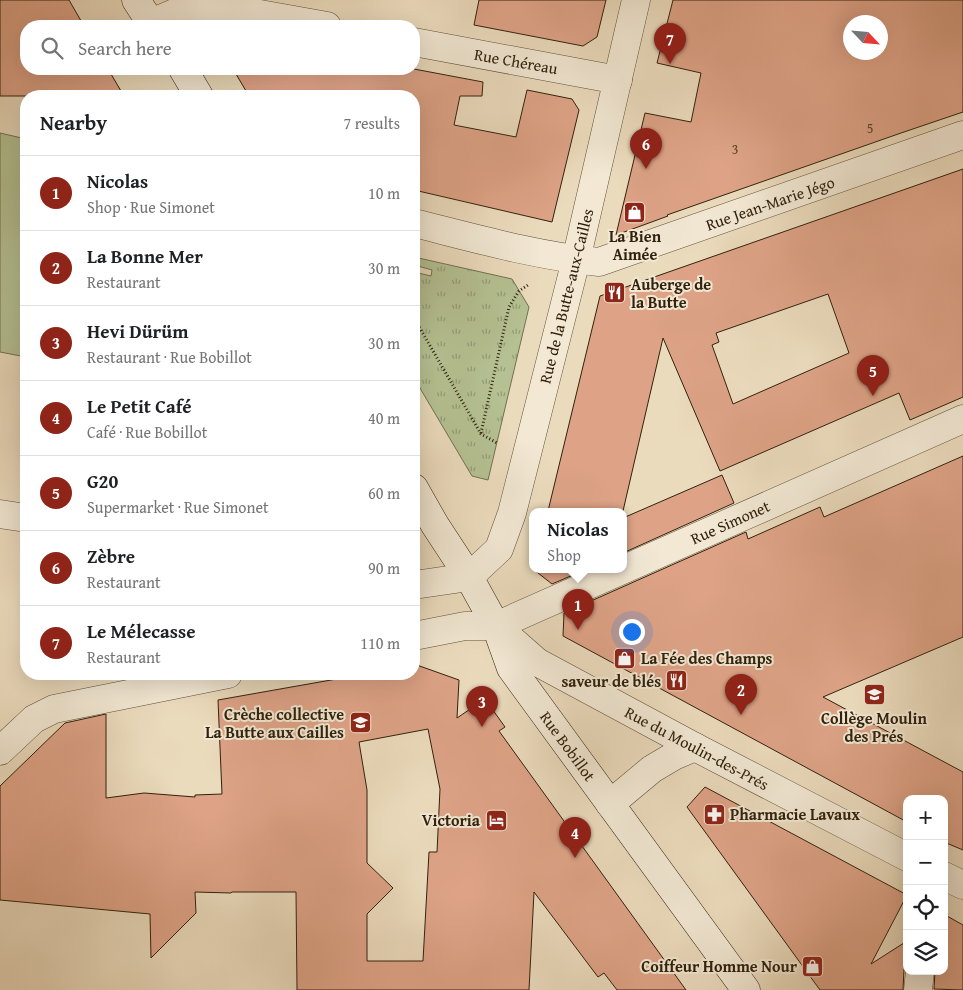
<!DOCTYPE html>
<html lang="en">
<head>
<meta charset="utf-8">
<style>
	body { margin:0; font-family:"Gentium Book Plus",serif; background:#f2f2f2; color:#202124 }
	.controls { position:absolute; right:15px; bottom:15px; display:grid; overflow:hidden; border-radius:10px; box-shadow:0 5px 20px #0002 }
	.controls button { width:45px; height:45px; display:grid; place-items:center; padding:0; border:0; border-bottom:1px solid #e0e0e0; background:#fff; color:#202124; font:25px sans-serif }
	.compass { position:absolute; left:843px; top:15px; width:45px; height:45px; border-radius:50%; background:#fff; box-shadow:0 5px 20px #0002; rotate:116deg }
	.you { position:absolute; left:631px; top:631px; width:18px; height:18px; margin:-12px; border:4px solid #fff; border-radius:50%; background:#1a73e8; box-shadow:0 0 0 8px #1a73e833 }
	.badge { display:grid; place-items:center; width:32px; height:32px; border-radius:50%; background:#8f2418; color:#fff; font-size:16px; font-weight:700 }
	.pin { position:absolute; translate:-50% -41px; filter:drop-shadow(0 1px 2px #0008) }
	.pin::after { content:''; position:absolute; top:26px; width:18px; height:15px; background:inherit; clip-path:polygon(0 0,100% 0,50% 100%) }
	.popup { position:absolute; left:529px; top:508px; width:98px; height:65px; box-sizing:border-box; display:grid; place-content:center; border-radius:10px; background:#fff; filter:drop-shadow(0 1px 4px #0005); font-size:16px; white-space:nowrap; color:#757577 }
	.popup b { font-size:19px; color:#202124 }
	.popup::after { content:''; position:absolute; left:50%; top:100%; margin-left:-10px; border:10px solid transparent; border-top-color:#fff }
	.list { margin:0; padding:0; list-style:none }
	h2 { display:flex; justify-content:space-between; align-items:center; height:65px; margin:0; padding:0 20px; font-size:21px }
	h2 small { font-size:16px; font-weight:400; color:#757577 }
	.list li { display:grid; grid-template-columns:32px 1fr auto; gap:15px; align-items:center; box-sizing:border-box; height:75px; padding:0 20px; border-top:1px solid #e0e0e0 }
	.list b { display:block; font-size:19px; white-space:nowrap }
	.list p { margin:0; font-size:16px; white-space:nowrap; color:#757577 }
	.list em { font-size:16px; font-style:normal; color:#757577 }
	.icon { flex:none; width:28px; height:28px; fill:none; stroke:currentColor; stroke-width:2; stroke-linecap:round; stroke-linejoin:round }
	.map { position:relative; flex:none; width:963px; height:990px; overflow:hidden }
	.search { position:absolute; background:#fff; box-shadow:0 5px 20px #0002; left:20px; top:20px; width:400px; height:55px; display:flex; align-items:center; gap:12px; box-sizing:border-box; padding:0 18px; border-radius:20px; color:#757577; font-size:19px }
	.panel { position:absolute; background:#fff; box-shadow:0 5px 20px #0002; left:20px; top:90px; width:400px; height:590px; border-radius:20px }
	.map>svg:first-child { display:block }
</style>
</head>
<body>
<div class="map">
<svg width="963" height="990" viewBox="0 0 963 990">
	<defs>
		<pattern id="park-tufts" width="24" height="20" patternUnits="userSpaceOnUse" patternTransform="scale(1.25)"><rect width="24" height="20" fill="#b5c193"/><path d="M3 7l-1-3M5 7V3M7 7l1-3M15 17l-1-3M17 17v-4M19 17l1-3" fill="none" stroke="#949c76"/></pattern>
	</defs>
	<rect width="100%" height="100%" fill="#ebdbbd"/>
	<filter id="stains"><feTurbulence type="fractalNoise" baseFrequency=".004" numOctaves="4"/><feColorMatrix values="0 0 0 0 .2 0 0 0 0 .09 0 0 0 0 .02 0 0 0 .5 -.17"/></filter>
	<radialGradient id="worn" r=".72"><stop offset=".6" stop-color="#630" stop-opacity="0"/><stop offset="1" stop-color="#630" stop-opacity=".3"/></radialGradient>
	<!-- park -->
	<path fill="url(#park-tufts)" stroke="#727150" d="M414,257L512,279L529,307L488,480L472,476L414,378V272L431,276L432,270L414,265Z"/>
	<!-- pitch -->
	<path fill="#b5c193" stroke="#727150" d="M0,133L26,139V357L0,352Z"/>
	<!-- building -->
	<g fill="#dea387" stroke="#30210c" fill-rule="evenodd">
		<path d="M0,0H69L84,26H26V69H108L124,96H0Z"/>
		<path d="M479,0H606L597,37L583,46L474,25Z"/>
		<path d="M673,0H963V112L901,133L667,215L668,216L616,235L645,113L691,122L701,73L657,63ZM850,22H880V52H850Z"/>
		<path d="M233,69H414L483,82L482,96H460L454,125L516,137L527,90L572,99L579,110L552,222L414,190V96H249Z"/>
		<path d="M963,169V397L910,420L899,393L720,471L663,338L623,511H548L600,296ZM828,294L849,353L733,404L712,345L719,342L716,333Z"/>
		<path d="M963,456V637L823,697L963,772V850L944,842V799H907V822L563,636L564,613L746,532L748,539L820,507L824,517Z"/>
		<path d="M722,475L734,503L623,553V518Z"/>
		<path d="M533,569H587L552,584Z"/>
		<path d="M414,664L459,680L457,718L485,699L505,727L499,731L686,990H617L604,973L598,977L534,892L529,990H297L296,892H232L231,893L195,892L196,913L151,958L150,914L0,900V786L65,723L106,714V798L144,793L195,797V795L222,794L218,700L365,674H414ZM428,729L440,789L437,852H429L423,961H367V914L393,888L367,863V790L359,742Z"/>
		<path d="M705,787L907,895L871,964L907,941V963L904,969L903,990H820L687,807Z"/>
		<path d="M947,916L963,925V990L934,989L935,971H944V917Z"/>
	</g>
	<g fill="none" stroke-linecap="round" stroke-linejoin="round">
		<defs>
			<g id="street">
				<path d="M151,23L186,8L215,6L327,26"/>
				<path d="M414,42L618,80"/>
				<path d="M414,223C474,238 537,256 599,262L963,135"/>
				<path d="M0,514L26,518"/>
				<path d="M414,583L421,584L469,577L499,549L512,513L576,260L636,0"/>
				<path d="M496,626L537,662L695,747L907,857"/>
				<path d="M414,636L465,626H496L963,419"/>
				<path d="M0,751L34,719L54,709L228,674"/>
				<path d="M610,804L652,769L674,756L695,747"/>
				<path d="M944,876L963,885"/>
				<path d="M918,990L920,971"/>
			</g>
			<g id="secondary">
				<path d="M136,0L153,26"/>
				<path d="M183,69L199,96"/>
				<path d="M414,488L435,525L469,577L496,626L511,668L746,990"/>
			</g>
		</defs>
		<!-- street casing -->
		<use href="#street" stroke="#5f5038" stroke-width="29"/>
		<!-- secondary casing -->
		<use href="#secondary" stroke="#30210c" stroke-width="29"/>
		<!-- path -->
		<g stroke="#30210c" stroke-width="3" stroke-dasharray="1 2.5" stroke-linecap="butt">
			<path d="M414,318L481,434L497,443"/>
			<path d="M481,433L509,307L519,291L528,285"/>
		</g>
		<!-- street -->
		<use href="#street" stroke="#f2e8d4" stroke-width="28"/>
		<!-- secondary -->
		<use href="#secondary" stroke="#f2e8d4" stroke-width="28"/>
	</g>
	<!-- icons -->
	<defs>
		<symbol id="shop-square" viewBox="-11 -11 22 22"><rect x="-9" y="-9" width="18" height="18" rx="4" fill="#8f2418" stroke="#f2e8d4"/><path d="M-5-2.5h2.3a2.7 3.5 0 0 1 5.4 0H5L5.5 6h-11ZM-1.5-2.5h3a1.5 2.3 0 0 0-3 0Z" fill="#fff"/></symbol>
		<symbol id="restaurant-square" viewBox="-11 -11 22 22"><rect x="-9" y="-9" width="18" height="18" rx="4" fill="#8f2418" stroke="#f2e8d4"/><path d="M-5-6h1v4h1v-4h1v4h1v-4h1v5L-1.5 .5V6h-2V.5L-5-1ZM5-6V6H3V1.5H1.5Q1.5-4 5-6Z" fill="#fff"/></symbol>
		<symbol id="school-square" viewBox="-11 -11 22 22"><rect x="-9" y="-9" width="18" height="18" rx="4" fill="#8f2418" stroke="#f2e8d4"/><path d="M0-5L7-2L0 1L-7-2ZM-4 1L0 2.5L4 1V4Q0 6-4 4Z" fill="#fff"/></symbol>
		<symbol id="pharmacy-square" viewBox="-11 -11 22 22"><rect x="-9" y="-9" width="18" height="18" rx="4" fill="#8f2418" stroke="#f2e8d4"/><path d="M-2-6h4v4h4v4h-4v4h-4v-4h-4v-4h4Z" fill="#fff"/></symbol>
		<symbol id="hotel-square" viewBox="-11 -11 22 22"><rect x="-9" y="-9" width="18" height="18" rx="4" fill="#8f2418" stroke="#f2e8d4"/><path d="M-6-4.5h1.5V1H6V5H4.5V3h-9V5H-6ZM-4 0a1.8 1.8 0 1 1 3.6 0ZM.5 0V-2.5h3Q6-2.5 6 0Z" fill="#fff"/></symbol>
	</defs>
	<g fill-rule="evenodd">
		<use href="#shop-square" x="622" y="200" width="25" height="25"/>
		<use href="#restaurant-square" x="602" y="280" width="25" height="25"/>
		<use href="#shop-square" x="612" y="646" width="25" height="25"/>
		<use href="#restaurant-square" x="664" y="668" width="25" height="25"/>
		<use href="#school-square" x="862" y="682" width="25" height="25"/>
		<use href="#school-square" x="348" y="710" width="25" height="25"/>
		<use href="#pharmacy-square" x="702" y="802" width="25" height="25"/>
		<use href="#hotel-square" x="484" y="808" width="25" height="25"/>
		<use href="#shop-square" x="800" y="954" width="25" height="25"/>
	</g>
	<g text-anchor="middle" stroke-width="4" stroke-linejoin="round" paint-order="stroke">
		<!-- number labels -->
		<g font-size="14" fill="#5c422b">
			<text x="870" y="133">5</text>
			<text x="735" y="154">3</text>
		</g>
		<!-- street labels -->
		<g font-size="16" fill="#30210c" stroke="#f2e8d4">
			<text transform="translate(516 61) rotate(10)" y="6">Rue Chéreau</text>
			<text transform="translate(770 203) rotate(-19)" y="6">Rue Jean-Marie Jégo</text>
			<text transform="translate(566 296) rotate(-76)" y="6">Rue de la Butte-aux-Cailles</text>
			<text transform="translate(730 522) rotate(-24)" y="6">Rue Simonet</text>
			<text transform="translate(568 746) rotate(54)" y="6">Rue Bobillot</text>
			<text transform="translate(697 748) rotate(28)" y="6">Rue du Moulin-des-Prés</text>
		</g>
		<!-- poi labels -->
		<g font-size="16" font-weight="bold" fill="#30210c" stroke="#f2e8d4" text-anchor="end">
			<text x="635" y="242" text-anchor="middle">La Bien<tspan x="635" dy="18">Aimée</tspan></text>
			<text x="631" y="290" text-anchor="start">Auberge de<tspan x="631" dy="18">la Butte</tspan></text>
			<text x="641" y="664" text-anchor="start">La Fée des Champs</text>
			<text x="661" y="687">saveur de blés</text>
			<text x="344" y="720">Crèche collective<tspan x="344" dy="18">La Butte aux Cailles</tspan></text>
			<text x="874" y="724" text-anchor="middle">Collège Moulin<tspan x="874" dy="18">des Prés</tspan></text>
			<text x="730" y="820" text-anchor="start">Pharmacie Lavaux</text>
			<text x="480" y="826">Victoria</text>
			<text x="797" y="972">Coiffeur Homme Nour</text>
		</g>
	</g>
	<rect width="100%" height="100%" filter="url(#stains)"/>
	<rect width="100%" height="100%" fill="url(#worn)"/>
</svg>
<div class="controls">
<button>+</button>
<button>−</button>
<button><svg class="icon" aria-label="locate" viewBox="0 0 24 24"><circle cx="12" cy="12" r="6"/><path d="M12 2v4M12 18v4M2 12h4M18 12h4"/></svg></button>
<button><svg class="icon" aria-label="layers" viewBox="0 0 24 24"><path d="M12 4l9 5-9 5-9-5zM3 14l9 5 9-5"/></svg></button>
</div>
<svg class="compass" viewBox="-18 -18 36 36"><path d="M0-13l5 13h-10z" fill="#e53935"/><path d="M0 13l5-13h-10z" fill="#757577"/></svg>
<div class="you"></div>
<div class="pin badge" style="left:578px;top:630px">1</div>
<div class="popup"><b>Nicolas</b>Shop</div>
<div class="pin badge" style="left:741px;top:715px">2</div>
<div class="pin badge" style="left:482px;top:727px">3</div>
<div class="pin badge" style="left:575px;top:858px">4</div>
<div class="pin badge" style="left:873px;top:396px">5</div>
<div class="pin badge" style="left:646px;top:169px">6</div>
<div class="pin badge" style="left:670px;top:64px">7</div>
<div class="search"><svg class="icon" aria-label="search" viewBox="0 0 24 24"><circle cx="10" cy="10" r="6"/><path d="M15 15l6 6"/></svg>Search here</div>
<section class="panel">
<h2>Nearby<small>7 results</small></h2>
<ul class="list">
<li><span class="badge">1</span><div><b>Nicolas</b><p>Shop · Rue Simonet</p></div><em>10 m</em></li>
<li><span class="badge">2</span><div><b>La Bonne Mer</b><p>Restaurant</p></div><em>30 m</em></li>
<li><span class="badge">3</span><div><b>Hevi Dürüm</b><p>Restaurant · Rue Bobillot</p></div><em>30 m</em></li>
<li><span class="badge">4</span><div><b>Le Petit Café</b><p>Café · Rue Bobillot</p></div><em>40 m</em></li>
<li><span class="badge">5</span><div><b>G20</b><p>Supermarket · Rue Simonet</p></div><em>60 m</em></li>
<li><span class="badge">6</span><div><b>Zèbre</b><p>Restaurant</p></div><em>90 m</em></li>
<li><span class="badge">7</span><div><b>Le Mélecasse</b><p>Restaurant</p></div><em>110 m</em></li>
</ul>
</section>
</div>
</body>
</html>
